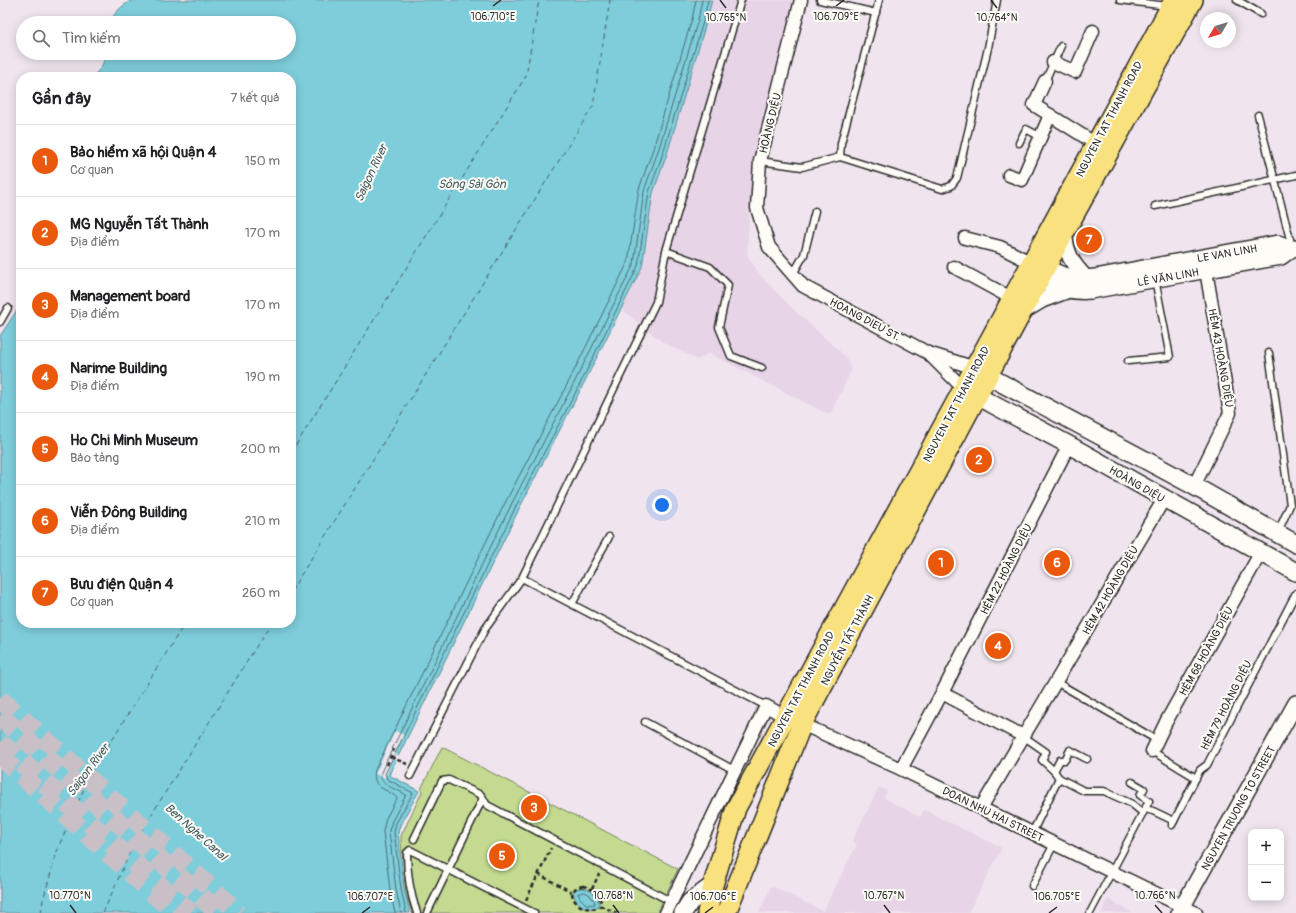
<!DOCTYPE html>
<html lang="vi">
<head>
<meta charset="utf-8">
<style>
	body { margin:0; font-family:Pangolin,sans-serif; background:#f6f6f6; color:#202124 }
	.controls { position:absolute; right:12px; bottom:12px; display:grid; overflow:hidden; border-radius:8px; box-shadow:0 2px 10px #0003 }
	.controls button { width:36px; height:36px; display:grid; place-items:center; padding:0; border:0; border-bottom:1px solid #e0e0e0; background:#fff; color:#202124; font:20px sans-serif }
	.compass { position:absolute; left:1200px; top:12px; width:36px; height:36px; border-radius:50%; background:#fff; box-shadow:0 2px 10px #0003; rotate:232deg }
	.you { position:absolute; left:662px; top:505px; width:14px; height:14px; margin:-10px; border:3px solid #fff; border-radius:50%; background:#1a73e8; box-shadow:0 0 0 6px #1a73e833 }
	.badge { display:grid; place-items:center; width:26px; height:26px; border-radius:50%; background:#ea580c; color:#fff; font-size:13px; font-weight:700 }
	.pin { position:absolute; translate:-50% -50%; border:2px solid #fff; box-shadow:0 1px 4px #0006 }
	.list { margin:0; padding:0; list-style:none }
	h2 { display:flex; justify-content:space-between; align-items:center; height:52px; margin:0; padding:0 16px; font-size:17px }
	h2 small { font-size:13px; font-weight:400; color:#757577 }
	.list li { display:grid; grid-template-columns:26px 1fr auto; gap:12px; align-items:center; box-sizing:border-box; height:72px; padding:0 16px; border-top:1px solid #e0e0e0 }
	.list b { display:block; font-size:15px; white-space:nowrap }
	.list p { margin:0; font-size:13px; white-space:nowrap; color:#757577 }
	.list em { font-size:13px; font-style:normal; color:#757577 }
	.icon { flex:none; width:22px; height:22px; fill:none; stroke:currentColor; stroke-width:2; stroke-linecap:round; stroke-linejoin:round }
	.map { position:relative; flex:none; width:1296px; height:913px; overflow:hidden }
	.search { position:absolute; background:#fff; box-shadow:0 2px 10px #0003; left:16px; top:16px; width:280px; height:44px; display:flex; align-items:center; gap:10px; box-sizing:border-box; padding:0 14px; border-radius:22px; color:#757577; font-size:15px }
	.panel { position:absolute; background:#fff; box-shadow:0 2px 10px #0003; left:16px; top:72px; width:280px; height:556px; border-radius:16px }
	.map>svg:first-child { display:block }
</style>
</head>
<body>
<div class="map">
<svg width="1296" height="913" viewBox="0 0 1296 913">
	<rect width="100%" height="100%" fill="#f0e5ee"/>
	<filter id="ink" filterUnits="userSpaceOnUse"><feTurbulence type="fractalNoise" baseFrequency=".025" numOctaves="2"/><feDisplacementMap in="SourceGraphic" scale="8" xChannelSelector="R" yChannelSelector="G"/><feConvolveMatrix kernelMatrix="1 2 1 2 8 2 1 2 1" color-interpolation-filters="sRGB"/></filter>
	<g filter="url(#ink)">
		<!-- built -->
		<g fill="#e7d4e7">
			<path d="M712,0H794L752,167L747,255L761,276L789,305L847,358L851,371L830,415L708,353L698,360L664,343L621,309L642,267L653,193L667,154L706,23Z"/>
			<path d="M879,787L887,791L884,798L920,817L924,810L1002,848L968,913H759L771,886L823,911L857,844L852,841Z"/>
			<path d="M1108,899L1115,903L1132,913H1101Z"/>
		</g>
		<!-- green -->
		<path fill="#c3da90" stroke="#77825e" d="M442,747L678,869L657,913H412L406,894L401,842V836L422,792L421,789Z"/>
		<!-- water -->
		<g fill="#7ecddb" stroke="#5d8c95">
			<path d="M132,0H712L706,23L667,154L653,193L642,267L583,385L520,507L389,775L419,791L400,825L398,832L404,888L410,913H0V336L21,304V623H291V77H92L101,68L107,53H289V23H110C114,12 122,6 132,0Z"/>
			<path d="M582,888C591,889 601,897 599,907C587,912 576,905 573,893L576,889Z"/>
		</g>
		<!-- pier -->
		<path fill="#f0e5ee" d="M395,731L404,735L395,754L400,757L398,761L393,759L385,778L375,774Z"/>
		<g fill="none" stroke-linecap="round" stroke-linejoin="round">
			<!-- shore -->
			<g stroke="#4c6c71" stroke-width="1">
				<path d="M584,892L589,894L595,902V904L587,905L581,899L578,894Z"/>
				<path d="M395,913L390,890L383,831L386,818L397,798C388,788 371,790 375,770L506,501L570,379L628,262L639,189L653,149L692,19L696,0"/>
				<path d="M401,913L396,890L389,831L392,821L406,795C397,788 379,787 381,772L512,503L575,381L634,264L644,191L658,151L698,20L702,0"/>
				<path d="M406,913L401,889L394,832L396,823L413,793L387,779L385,774L516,506L580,384L638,266L649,192L663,153L703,22L708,0"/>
			</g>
			<!-- ferry -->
			<g stroke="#445c60" stroke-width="1" stroke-dasharray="5 4" stroke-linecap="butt">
				<path d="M291,453L526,76L539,0"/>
				<path d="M291,591L593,106L610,0"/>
				<path d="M41,913L43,900L58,848L91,773L185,623"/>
				<path d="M103,913L135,841L271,623"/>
			</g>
			<!-- primary-tunnel -->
			<g stroke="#c9c0c7" stroke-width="19" stroke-dasharray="19 10" stroke-linecap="butt">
				<path d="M0,699L239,913"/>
				<path d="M0,756L175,913"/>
			</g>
			<!-- trunk-tunnel -->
			<g stroke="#c9c0c7" stroke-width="20" stroke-dasharray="20 10" stroke-linecap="butt">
				<path d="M0,716L219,913"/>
				<path d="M0,743L190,913"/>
			</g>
			<defs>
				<g id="service">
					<path d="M820,0L876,13"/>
					<path d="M1120,0L1167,6"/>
					<path d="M1237,0L1261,14"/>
					<path d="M1045,81L1061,46"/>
					<path d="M1258,115L1292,247"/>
					<path d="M1019,143L1026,129L1041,137"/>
					<path d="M840,157L942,189L951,186L957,178L988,48L997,0"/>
					<path d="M760,161L802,167L840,157L841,143L879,0"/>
					<path d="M1155,206L1296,175"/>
					<path d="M666,251L710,267L728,285L719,327L731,356L762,368"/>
					<path d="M793,274L804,255L815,211"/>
					<path d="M0,322L8,308"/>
					<path d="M1269,353L1290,505L1278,532"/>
					<path d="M1128,361L1170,357L1155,279"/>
					<path d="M522,578L766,706"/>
					<path d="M572,604L609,537"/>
					<path d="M1056,682L1157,740"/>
					<path d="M645,722L734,770"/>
					<path d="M1023,736L1046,752L1042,760L1054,771L1059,778L1084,791H1104L1132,804L1143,813"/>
					<path d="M1152,751L1196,778"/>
					<path d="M1054,771L1060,760H1065L1070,750L1087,759"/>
					<path d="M410,776L485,629L522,578L656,302L666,251L741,0"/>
					<path d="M1145,809L1153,811L1174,821"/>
					<path d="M1172,825L1200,770L1207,765L1296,593"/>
					<path d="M1032,833L1059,778"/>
					<path d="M414,839L442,781L449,780L481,795L487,805L672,902"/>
					<path d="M1032,886L1054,844"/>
					<path d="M417,913C410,893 407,874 407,853L410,850L534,913"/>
					<path d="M427,913L483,798"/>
					<path d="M1090,913L1149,801L1140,795L1144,789L1132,782"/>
				</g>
				<g id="minor">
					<path d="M801,0L760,161L757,208L769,247L803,286L928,353L975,368"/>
					<path d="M1053,62L1075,72L1093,31"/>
					<path d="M1045,81L1034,105L1096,144"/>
					<path d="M1009,175L1022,180L1050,115"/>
					<path d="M965,238L1000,247L1032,263"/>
					<path d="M954,267L1013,299"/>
					<path d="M930,355L963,388"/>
					<path d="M1194,486L1230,413L1206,270"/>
					<path d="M942,693L1023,736"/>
					<path d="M802,724L901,769L1196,913"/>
					<path d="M1152,751L1166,722L1261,552"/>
					<path d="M901,769L942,693L1069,445"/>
					<path d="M981,808L1164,499"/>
					<path d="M666,913L766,706L786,717"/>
				</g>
				<g id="tertiary">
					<path d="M1064,233C1067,254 1071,263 1086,278"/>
					<path d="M1046,267C1065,277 1073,280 1095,277L1278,243L1292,249"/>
					<path d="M1039,281C1056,287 1071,293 1090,291L1281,257L1292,249L1296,248"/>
					<path d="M1022,312L1042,300L1066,291"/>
					<path d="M1179,913L1296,703"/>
				</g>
				<g id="secondary">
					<path d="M988,376L1194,486L1296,544"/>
					<path d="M977,396L1069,445L1296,572"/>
					<path d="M683,913L690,902L713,885"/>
				</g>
				<g id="primary">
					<path d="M707,913L713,885L736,808L1174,0"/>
					<path d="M726,913L802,724L1064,233L1193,0"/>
				</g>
			</defs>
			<!-- service casing -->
			<use href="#service" stroke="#2b2b2b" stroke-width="9"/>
			<!-- minor casing -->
			<use href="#minor" stroke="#2b2b2b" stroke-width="15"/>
			<!-- tertiary casing -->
			<use href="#tertiary" stroke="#2b2b2b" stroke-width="18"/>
			<!-- secondary casing -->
			<use href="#secondary" stroke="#2b2b2b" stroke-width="20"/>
			<!-- primary casing -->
			<use href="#primary" stroke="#2b2b2b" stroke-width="22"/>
			<!-- path -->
			<g stroke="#2b2b2b" stroke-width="2.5" stroke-dasharray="4 3" stroke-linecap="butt">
				<path d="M391,757L407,764"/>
				<path d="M387,765L394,749"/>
				<path d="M538,874L572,892"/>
				<path d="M583,886C593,888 602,896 601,906C590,913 572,906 572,892L577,887Z"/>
				<path d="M592,889L599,874"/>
				<path d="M526,900L551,848"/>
				<path d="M601,906L617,913"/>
			</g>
			<!-- service -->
			<use href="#service" stroke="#fdfcf7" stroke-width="6"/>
			<!-- minor -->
			<use href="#minor" stroke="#fdfcf7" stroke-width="12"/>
			<!-- tertiary -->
			<use href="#tertiary" stroke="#fdfcf7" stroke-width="15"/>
			<!-- secondary -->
			<use href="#secondary" stroke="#fdfcf7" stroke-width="17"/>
			<!-- primary -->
			<use href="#primary" stroke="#fae180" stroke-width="19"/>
		</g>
	</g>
	<!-- ticks -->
	<path fill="none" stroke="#2b2b2b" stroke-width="1.5" d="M720,0L726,8M991,0L997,8M493,6L501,0M836,6L844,0M70,905L76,913M613,905L619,913M884,905L890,913M1155,905L1162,913M362,913L370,907M705,913L713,907M1049,913L1057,907"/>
	<g text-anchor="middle" stroke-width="4" stroke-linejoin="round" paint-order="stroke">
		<!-- street labels -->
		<g font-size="11" fill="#2b2b2b" stroke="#fdfcf7">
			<text transform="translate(1109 119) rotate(-62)" y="4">NGUYEN TAT THANH ROAD</text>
			<text transform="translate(770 123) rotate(-76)" y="4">HOÀNG DIỆU</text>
			<text transform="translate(1227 253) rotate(-10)" y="4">LE VAN LINH</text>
			<text transform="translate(1168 277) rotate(-10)" y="4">LÊ VĂN LINH</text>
			<text transform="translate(865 319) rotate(28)" y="4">HOANG DIEU ST.</text>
			<text transform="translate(1221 358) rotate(80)" y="4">HẺM 43 HOÀNG DIỆU</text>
			<text transform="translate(956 404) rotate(-62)" y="4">NGUYEN TAT THANH ROAD</text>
			<text transform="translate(1137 484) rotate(30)" y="4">HOÀNG DIỆU</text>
			<text transform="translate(1006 569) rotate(-63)" y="4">HẺM 22 HOÀNG DIỆU</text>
			<text transform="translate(1110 590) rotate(-60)" y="4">HẺM 42 HOÀNG DIỆU</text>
			<text transform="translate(847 640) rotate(-62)" y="4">NGUYỄN TẤT THÀNH</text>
			<text transform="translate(1206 651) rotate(-61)" y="4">HẺM 68 HOÀNG DIỆU</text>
			<text transform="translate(801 689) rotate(-62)" y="4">NGUYEN TAT THANH ROAD</text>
			<text transform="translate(1226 705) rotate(-63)" y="4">HẺM 79 HOÀNG DIỆU</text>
			<text transform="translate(1238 808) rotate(-61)" y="4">NGUYEN TRUONG TO STREET</text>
			<text transform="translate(993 814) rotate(26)" y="4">DOAN NHU HAI STREET</text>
		</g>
		<!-- water labels -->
		<g font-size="12" font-style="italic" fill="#445c60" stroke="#fdfcf7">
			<text transform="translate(371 173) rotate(-65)" y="4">Saigon River</text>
			<text x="472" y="188">Sông Sài Gòn</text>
			<text transform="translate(88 770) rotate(-53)" y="4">Saigon River</text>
			<text transform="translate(196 832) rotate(42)" y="4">Ben Nghe Canal</text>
		</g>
	</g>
	<g font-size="10" text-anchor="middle" fill="#2b2b2b" stroke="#fdfcf7" stroke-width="4" stroke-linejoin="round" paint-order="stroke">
		<text x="493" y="20">106.710°E</text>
		<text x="836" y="20">106.709°E</text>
		<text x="726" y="21">10.765°N</text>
		<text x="997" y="21">10.764°N</text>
		<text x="70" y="899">10.770°N</text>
		<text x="613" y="899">10.768°N</text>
		<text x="884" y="899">10.767°N</text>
		<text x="1155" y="899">10.766°N</text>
		<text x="370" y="900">106.707°E</text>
		<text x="713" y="900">106.706°E</text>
		<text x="1057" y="900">106.705°E</text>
	</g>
</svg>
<div class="controls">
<button>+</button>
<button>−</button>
</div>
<svg class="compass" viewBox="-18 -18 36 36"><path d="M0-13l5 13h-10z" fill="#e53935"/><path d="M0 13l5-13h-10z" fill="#757577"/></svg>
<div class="you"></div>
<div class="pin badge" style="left:941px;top:563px">1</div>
<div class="pin badge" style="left:979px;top:460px">2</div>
<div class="pin badge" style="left:534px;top:808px">3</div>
<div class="pin badge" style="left:998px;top:646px">4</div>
<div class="pin badge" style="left:502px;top:856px">5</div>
<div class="pin badge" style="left:1057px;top:563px">6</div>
<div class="pin badge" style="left:1089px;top:240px">7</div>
<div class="search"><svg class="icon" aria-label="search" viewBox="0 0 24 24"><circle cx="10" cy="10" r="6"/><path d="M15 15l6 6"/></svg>Tìm kiếm</div>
<section class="panel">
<h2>Gần đây<small>7 kết quả</small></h2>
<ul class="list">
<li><span class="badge">1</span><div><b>Bảo hiểm xã hội Quận 4</b><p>Cơ quan</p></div><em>150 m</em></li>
<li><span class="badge">2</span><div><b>MG Nguyễn Tất Thành</b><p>Địa điểm</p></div><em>170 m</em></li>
<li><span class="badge">3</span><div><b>Management board</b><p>Địa điểm</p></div><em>170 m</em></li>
<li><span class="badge">4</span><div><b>Narime Building</b><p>Địa điểm</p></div><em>190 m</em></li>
<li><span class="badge">5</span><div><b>Ho Chi Minh Museum</b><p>Bảo tàng</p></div><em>200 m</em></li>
<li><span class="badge">6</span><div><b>Viễn Đông Building</b><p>Địa điểm</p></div><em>210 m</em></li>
<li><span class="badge">7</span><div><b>Bưu điện Quận 4</b><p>Cơ quan</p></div><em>260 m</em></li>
</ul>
</section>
</div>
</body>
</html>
